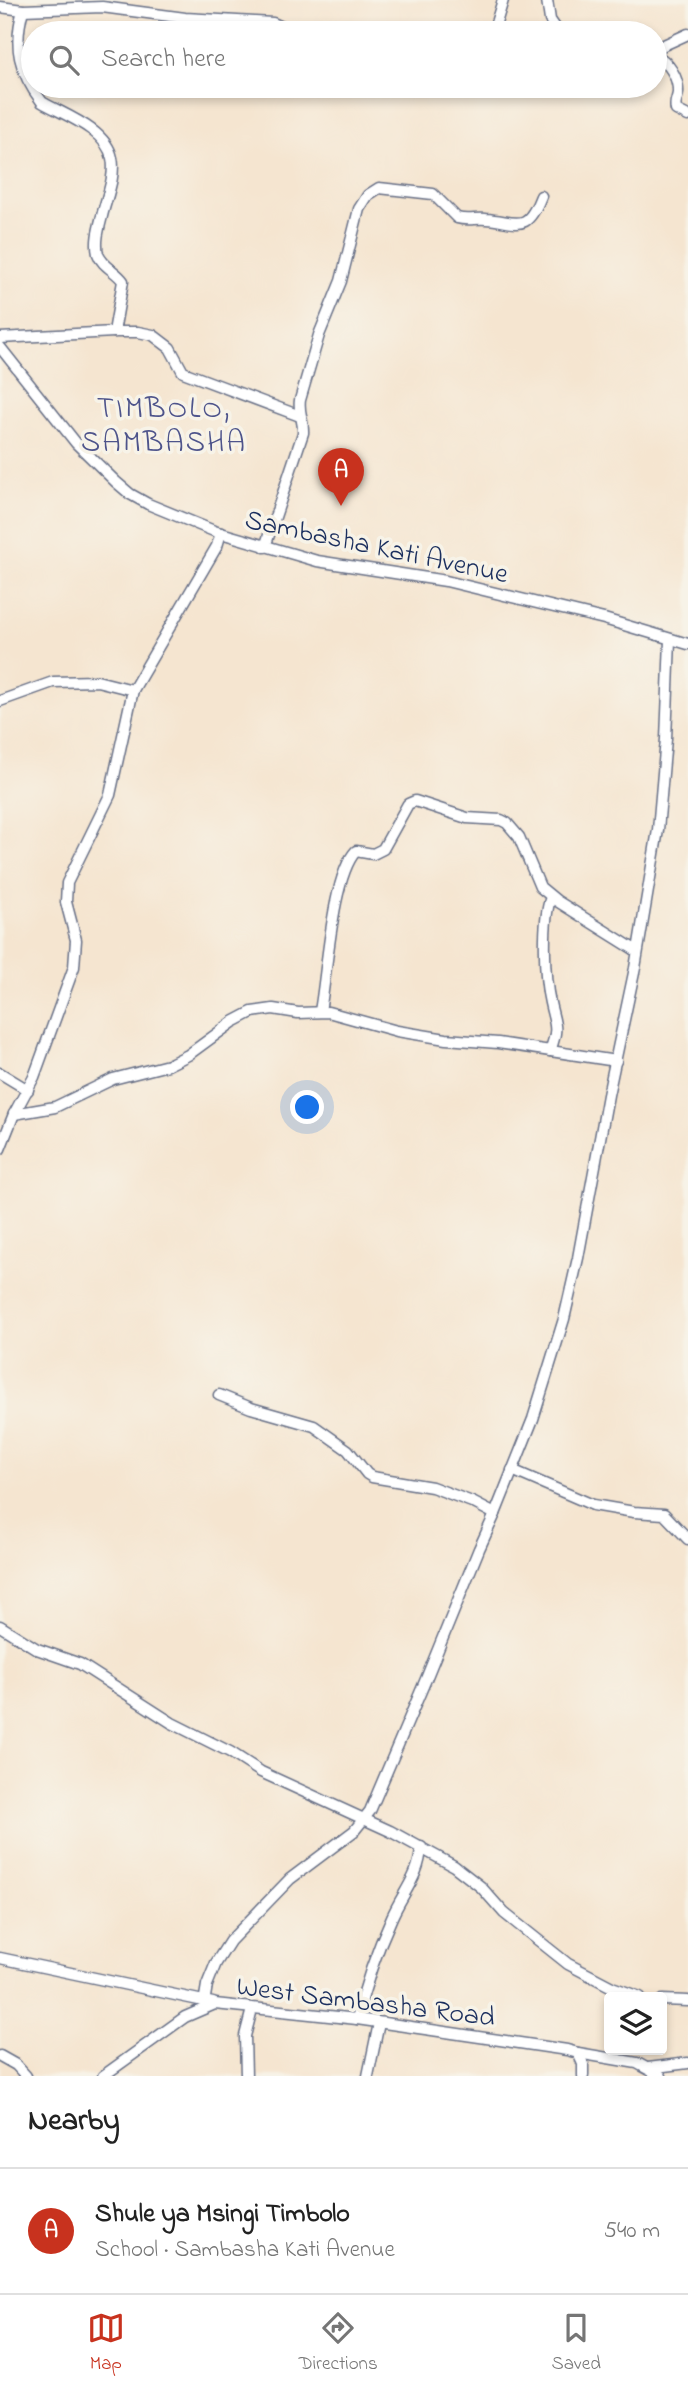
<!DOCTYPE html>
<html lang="en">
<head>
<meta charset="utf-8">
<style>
	body { margin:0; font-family:"Indie Flower",sans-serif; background:#f6f6f6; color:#222 }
	.controls { position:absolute; right:21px; bottom:21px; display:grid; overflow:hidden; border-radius:7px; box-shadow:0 4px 10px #0003 }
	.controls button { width:63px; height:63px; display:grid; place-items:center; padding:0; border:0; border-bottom:2px solid #e0e0e0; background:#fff; color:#222; font:35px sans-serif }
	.you { position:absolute; left:308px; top:1108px; width:24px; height:24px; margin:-18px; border:5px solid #fff; border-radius:50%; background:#1a73e8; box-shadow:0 0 0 10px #1a73e833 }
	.badge { display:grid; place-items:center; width:46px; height:46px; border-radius:50%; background:#c8321e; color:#fff; font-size:23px; font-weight:700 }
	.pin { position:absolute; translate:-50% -58px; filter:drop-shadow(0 2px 4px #0008) }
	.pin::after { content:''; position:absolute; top:37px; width:24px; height:21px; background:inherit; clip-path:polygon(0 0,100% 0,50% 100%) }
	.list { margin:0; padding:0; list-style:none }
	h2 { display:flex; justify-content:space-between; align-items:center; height:91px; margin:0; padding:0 28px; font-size:30px }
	h2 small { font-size:23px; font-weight:400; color:#767676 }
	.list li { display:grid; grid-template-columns:46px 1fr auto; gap:21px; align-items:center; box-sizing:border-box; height:126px; padding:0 28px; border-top:2px solid #e0e0e0 }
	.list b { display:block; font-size:26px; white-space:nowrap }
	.list p { margin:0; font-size:23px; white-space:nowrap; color:#767676 }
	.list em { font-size:23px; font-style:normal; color:#767676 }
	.icon { flex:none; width:38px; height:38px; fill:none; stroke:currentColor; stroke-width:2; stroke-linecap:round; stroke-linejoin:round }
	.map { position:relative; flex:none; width:688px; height:2076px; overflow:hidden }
	.search { position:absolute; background:#fff; box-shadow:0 4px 10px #0003; left:21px; right:21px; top:21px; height:77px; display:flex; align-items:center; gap:18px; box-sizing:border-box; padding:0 24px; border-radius:38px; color:#767676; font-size:26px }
	.sheet { height:217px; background:#fff }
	nav { display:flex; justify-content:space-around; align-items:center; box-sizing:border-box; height:98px; border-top:2px solid #e0e0e0; background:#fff; font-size:19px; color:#767676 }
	nav a { display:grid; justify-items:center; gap:4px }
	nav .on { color:#c8321e }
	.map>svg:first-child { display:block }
</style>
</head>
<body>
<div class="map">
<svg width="688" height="2076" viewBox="0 0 688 2076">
	<rect width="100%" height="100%" fill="#f7f3e8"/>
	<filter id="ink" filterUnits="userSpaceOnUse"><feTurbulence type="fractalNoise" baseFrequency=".0143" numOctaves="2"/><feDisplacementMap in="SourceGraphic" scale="14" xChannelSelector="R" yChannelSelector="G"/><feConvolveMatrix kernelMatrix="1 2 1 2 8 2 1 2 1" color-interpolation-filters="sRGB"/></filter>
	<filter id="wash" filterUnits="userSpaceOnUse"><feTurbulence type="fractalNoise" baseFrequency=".00686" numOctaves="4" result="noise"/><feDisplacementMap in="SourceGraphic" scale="28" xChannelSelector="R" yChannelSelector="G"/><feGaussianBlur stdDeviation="1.57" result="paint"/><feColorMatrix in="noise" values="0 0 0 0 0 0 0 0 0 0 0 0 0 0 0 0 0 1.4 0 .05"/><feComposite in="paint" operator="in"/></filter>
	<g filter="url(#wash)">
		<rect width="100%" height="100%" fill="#f5e5d0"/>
	</g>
	<g filter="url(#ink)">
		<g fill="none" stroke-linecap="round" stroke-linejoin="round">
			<defs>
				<g id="minor">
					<path d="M547,0L550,20L559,33"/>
					<path d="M0,7L23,10L102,7L185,18L273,23L295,33"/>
					<path d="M23,10C13,46 19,72 42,102C64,115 106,129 112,158C116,176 106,199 102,216C99,228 95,241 98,254C102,266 116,271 123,281L114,332"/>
					<path d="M392,33H393"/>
					<path d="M493,33L503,0"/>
					<path d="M655,49L688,34"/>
					<path d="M655,54C668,62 679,77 678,93C677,100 674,102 676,110L688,116"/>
					<path d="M0,338L114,332H138L153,335L170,348L183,372L300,416"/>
					<path d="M0,347L76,443L116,482L130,494L148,504L214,531L317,561L446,581L604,619L688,644"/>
					<path d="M265,547L303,433C304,421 298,413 300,400L319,335L341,281L359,209L368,195L379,188L433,194L457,218C467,221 476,218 486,219C517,221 526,235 541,196"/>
					<path d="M0,701L53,682L97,681L133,690"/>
					<path d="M320,1011C327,974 332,876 356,851L373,854L383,849L408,804L415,801L467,818L501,820L507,823L519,837L540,887L557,901L637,951"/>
					<path d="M550,1051C559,1027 555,1026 550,1003C544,977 542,920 551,897"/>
					<path d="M0,1073L28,1090"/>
					<path d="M14,1114L55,1107L113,1079L168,1065L188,1055L233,1022L252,1012L273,1009L298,1013L328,1012L397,1031L446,1039L498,1043L616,1061"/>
					<path d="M0,1149L14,1114L34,1077L74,967L76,940L66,902L67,883L110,795L133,690L217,546L221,533"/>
					<path d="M219,1395L251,1408L314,1426L348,1450L367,1474L372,1477L432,1487L472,1502L495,1514"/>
					<path d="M512,1470L593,1505L634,1512L664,1514L688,1539"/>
					<path d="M0,1626L37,1649L80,1664L172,1723L230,1752L261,1772L390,1831L454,1866L481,1887L504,1913L568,1964L612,1987L640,1997"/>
					<path d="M0,1958L213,2003"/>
					<path d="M205,1997L207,1985L216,1963L230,1941L290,1879L354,1831L370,1811L426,1679L479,1549L495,1514L533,1419L564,1319L578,1258L608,1095L635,968L658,830L666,739L670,640"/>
					<path d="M662,2000L688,2001"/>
					<path d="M357,2019C365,1984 377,1950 392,1917C403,1892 420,1875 421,1847"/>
					<path d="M578,2053L637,2063L661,2076"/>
					<path d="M0,2056L16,2065L26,2076"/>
					<path d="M648,2068L688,2063"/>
					<path d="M103,2076L185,2017L215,2004L357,2019L567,2050L578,2053L583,2064V2076"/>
					<path d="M246,2076L245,2036L252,2009"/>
					<path d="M368,2076L379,2023"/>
				</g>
			</defs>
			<!-- minor casing -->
			<use href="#minor" stroke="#676f86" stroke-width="13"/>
			<!-- minor -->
			<use href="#minor" stroke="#fff" stroke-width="10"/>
		</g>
	</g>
	<g text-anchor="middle" stroke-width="7" stroke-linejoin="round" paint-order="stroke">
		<!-- street labels -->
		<g font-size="28" fill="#1b2f5e" stroke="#f7f3e8">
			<text transform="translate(377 545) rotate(12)" y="10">Sambasha Kati Avenue</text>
			<text transform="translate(366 2000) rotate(7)" y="10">West Sambasha Road</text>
		</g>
		<!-- neighbourhood labels -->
		<g font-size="30" letter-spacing="2" fill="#4e548b" stroke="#f7f3e8">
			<text x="164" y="417">TIMBOLO,<tspan x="164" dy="34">SAMBASHA</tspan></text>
		</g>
	</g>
</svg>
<div class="controls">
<button><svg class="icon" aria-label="layers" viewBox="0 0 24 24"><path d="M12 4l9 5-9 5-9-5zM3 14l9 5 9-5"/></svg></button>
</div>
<div class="you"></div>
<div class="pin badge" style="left:341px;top:506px">A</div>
<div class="search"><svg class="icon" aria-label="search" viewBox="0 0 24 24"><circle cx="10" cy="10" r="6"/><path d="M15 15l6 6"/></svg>Search here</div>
</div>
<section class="sheet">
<h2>Nearby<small></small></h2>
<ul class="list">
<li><span class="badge">A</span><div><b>Shule ya Msingi Timbolo</b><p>School · Sambasha Kati Avenue</p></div><em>540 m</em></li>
</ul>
</section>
<nav>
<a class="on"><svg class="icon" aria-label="map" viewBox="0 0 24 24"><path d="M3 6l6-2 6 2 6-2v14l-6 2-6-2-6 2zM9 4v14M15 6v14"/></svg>Map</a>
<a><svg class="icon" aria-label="directions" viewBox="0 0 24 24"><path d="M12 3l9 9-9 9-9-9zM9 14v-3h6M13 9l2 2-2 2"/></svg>Directions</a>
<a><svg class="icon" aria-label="saved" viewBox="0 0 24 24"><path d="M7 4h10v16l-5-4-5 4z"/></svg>Saved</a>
</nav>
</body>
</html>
